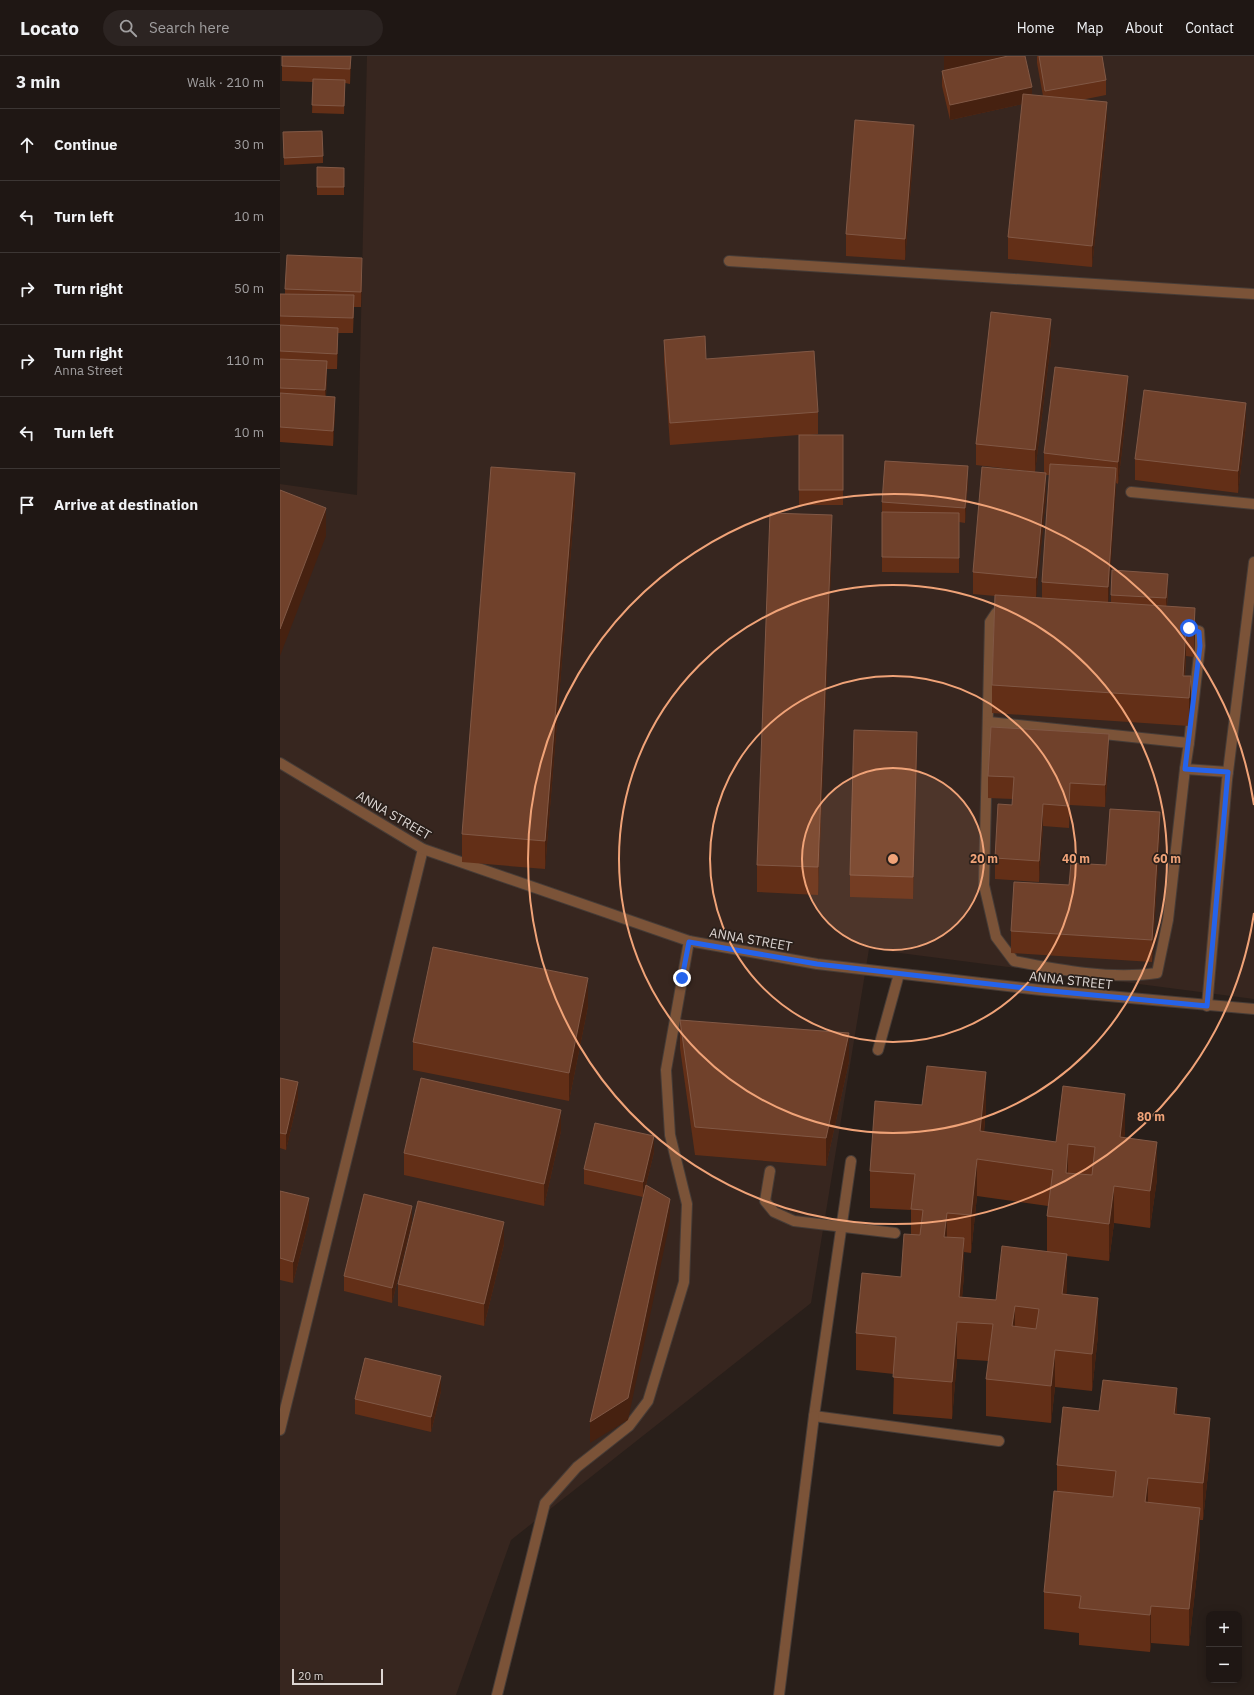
<!DOCTYPE html>
<html lang="en">
<head>
<meta charset="utf-8">
<style>
	body { margin:0; font-family:"IBM Plex Sans",sans-serif; background:#2c2422; color:#f1f3f6 }
	.controls { position:absolute; right:12px; bottom:12px; display:grid; overflow:hidden; border-radius:8px; box-shadow:0 2px 10px #0003 }
	.controls button { width:36px; height:36px; display:grid; place-items:center; padding:0; border:0; border-bottom:1px solid #3c3634; background:#1f1714; color:#f1f3f6; font:20px sans-serif }
	.scale { position:absolute; left:12px; bottom:10px; width:91px; box-sizing:border-box; padding-left:4px; border:2px solid #dcd5d2; border-top:0; font-size:11px; line-height:14px; white-space:nowrap; color:#dcd5d2; -webkit-text-stroke:3px #291f1a; paint-order:stroke }
	.stop { position:absolute; width:12px; height:12px; margin:-9px; border:3px solid #2563eb; border-radius:50%; background:#fff }
	.stop.end { background:#2563eb; border-color:#fff; box-shadow:0 1px 4px #0008 }
	.list { margin:0; padding:0; list-style:none }
	h2 { display:flex; justify-content:space-between; align-items:center; height:52px; margin:0; padding:0 16px; font-size:17px }
	h2 small { font-size:13px; font-weight:400; color:#a19fa0 }
	.list li { display:grid; grid-template-columns:26px 1fr auto; gap:12px; align-items:center; box-sizing:border-box; height:72px; padding:0 16px; border-top:1px solid #3c3634 }
	.list b { display:block; font-size:15px; white-space:nowrap }
	.list p { margin:0; font-size:13px; white-space:nowrap; color:#a19fa0 }
	.list em { font-size:13px; font-style:normal; color:#a19fa0 }
	.icon { flex:none; width:22px; height:22px; fill:none; stroke:currentColor; stroke-width:2; stroke-linecap:round; stroke-linejoin:round }
	.map { position:relative; flex:none; width:974px; height:1639px; overflow:hidden }
	header { display:flex; align-items:center; gap:24px; box-sizing:border-box; height:56px; padding:0 20px; background:#1f1714; border-bottom:1px solid #3c3634 }
	header strong { font-size:19px }
	nav { display:flex; gap:22px; margin-inline-start:auto; font-size:14px }
	.search { width:280px; height:36px; background:#2c2422; display:flex; align-items:center; gap:10px; box-sizing:border-box; padding:0 14px; border-radius:22px; color:#a19fa0; font-size:15px }
	main { display:flex }
	aside { flex:1; background:#1f1714 }
	.map>svg:first-child { display:block }
</style>
</head>
<body>
<header>
<strong>Locato</strong>
<div class="search"><svg class="icon" aria-label="search" viewBox="0 0 24 24"><circle cx="10" cy="10" r="6"/><path d="M15 15l6 6"/></svg>Search here</div>
<nav><a>Home</a><a>Map</a><a>About</a><a>Contact</a></nav>
</header>
<main>
<aside>
<h2>3 min<small>Walk · 210 m</small></h2>
<ul class="list">
<li><svg class="icon" aria-label="ahead" viewBox="0 0 24 24"><path d="M12 20V5M6 11l6-6 6 6"/></svg><div><b>Continue</b></div><em>30 m</em></li>
<li><svg class="icon" aria-label="left" viewBox="0 0 24 24"><path d="M17 20v-9H6M10 6l-5 5 5 5"/></svg><div><b>Turn left</b></div><em>10 m</em></li>
<li><svg class="icon" aria-label="right" viewBox="0 0 24 24"><path d="M7 20v-9h11M14 6l5 5-5 5"/></svg><div><b>Turn right</b></div><em>50 m</em></li>
<li><svg class="icon" aria-label="right" viewBox="0 0 24 24"><path d="M7 20v-9h11M14 6l5 5-5 5"/></svg><div><b>Turn right</b><p>Anna Street</p></div><em>110 m</em></li>
<li><svg class="icon" aria-label="left" viewBox="0 0 24 24"><path d="M17 20v-9H6M10 6l-5 5 5 5"/></svg><div><b>Turn left</b></div><em>10 m</em></li>
<li><svg class="icon" aria-label="arrive" viewBox="0 0 24 24"><path d="M6 21V4h12l-3 4 3 4H6"/></svg><div><b>Arrive at destination</b></div></li>
</ul>
</aside>
<div class="map">
<svg width="974" height="1639" viewBox="0 0 974 1639">
	<rect width="100%" height="100%" fill="#291f1a"/>
	<!-- built -->
	<path fill="#37261f" d="M87,0H974V943L589,893L531,1247L231,1484L176,1639H0V428L77,439Z"/>
	<g fill="none" stroke-linecap="round" stroke-linejoin="round">
		<defs>
			<g id="service">
				<path d="M851,436L974,448"/>
				<path d="M598,994L619,918"/>
				<path d="M571,1105L534,1360L719,1385"/>
				<path d="M490,1115L485,1145L494,1156L514,1165L615,1177"/>
				<path d="M217,1639L265,1447L297,1411L349,1370L368,1345L404,1226L407,1148L390,1079L386,1014L409,885"/>
				<path d="M499,1639L534,1360"/>
			</g>
			<g id="minor">
				<path d="M449,205L974,238"/>
				<path d="M727,555L716,557L710,566L704,829L716,881L734,905C780,914 831,924 877,917L888,864L905,713"/>
				<path d="M904,571L919,575L920,590L909,687"/>
				<path d="M709,666L909,687L905,713L948,716"/>
				<path d="M927,950L947,724L974,506"/>
				<path d="M0,1374L143,793"/>
			</g>
			<path id="tertiary" d="M0,707L143,793L409,885L537,908L761,934L974,953"/>
		</defs>
		<!-- service casing -->
		<use href="#service" stroke="#463c37" stroke-width="12"/>
		<!-- minor casing -->
		<use href="#minor" stroke="#463c37" stroke-width="12"/>
		<!-- tertiary casing -->
		<use href="#tertiary" stroke="#463c37" stroke-width="12"/>
		<!-- service -->
		<use href="#service" stroke="#7b5338" stroke-width="10"/>
		<!-- minor -->
		<use href="#minor" stroke="#7b5338" stroke-width="10"/>
		<!-- tertiary -->
		<use href="#tertiary" stroke="#7b5338" stroke-width="10"/>
	</g>
	<!-- wall -->
	<g fill="#632f17" fill-rule="evenodd">
		<path d="M71,0L70,28L65,27L64,58L32,57L33,26L2,25V10Z"/>
		<path d="M664,0L752,39L763,40L757,7V0H822L826,24V39L801,44L827,68L812,211L728,203V181L742,48L670,64L662,30V15H664Z"/>
		<path d="M3,76L43,100V107L4,109Z"/>
		<path d="M634,91L625,204L566,200V178Z"/>
		<path d="M37,111L64,112V139H37Z"/>
		<path d="M82,217L81,251H74L73,277H58L57,313H47L46,341L55,356L53,390L0,386V238H5V233Z"/>
		<path d="M384,284L538,356V378L530,379H563V449H519V379L390,389L384,305Z"/>
		<path d="M771,285L755,416L764,417V397L848,342L838,428L836,427L828,546H831V539L888,533L887,550L915,552V579L914,601L906,600L905,620L911,648L909,670L712,657V629L715,540L693,538V516L747,415L696,409V388ZM766,419H770L762,526V542L756,541L766,439Z"/>
		<path d="M966,368L958,437L855,424V403Z"/>
		<path d="M688,425L685,467L679,466V517L602,516V446Z"/>
		<path d="M295,445L265,813L182,806V778Z"/>
		<path d="M552,487L538,839L477,836V809Z"/>
		<path d="M637,698L633,843L570,841V819Z"/>
		<path d="M829,700L825,751L790,749L789,772L763,770L759,826L715,823V802L732,749L733,743L708,742V720Z"/>
		<path d="M880,778L872,906L731,897V875L826,809Z"/>
		<path d="M308,950L289,1045L133,1014V986Z"/>
		<path d="M400,964L569,1005L546,1110L415,1099L400,992Z"/>
		<path d="M0,1022L18,1042L6,1094L0,1092Z"/>
		<path d="M706,1053L704,1076L776,1086L845,1075L844,1082L877,1123L870,1172L834,1167L829,1205L787,1200L786,1239L818,1279L812,1335L775,1331L771,1367L706,1360V1323L709,1305L677,1303L672,1363L613,1358L614,1318L576,1314V1277L621,1221L631,1178V1154L590,1152V1115ZM697,1140L768,1150L767,1160V1196L716,1244L682,1241L684,1219V1196L691,1197Z"/>
		<path d="M281,1075L264,1150L124,1119V1097Z"/>
		<path d="M374,1096L363,1141L304,1128V1113Z"/>
		<path d="M0,1135L29,1164L13,1227L0,1224Z"/>
		<path d="M132,1165L112,1247L64,1235V1220Z"/>
		<path d="M224,1188L204,1270L118,1250V1228Z"/>
		<path d="M161,1335L151,1376L75,1358V1343Z"/>
		<path d="M819,1355L897,1358L930,1399L923,1464H920V1489L909,1590L871,1587L870,1596L799,1589V1577L764,1573V1536L777,1435V1409Z"/>
	</g>
	<!-- shaded-wall -->
	<g fill="#462110">
		<path d="M71,0L70,28V13Z"/>
		<path d="M664,0H732L664,19Z"/>
		<path d="M752,31V46L670,64V49Z"/>
		<path d="M827,46V68L812,211V190Z"/>
		<path d="M634,69V91L625,204V183Z"/>
		<path d="M82,202V217L81,251V236Z"/>
		<path d="M771,263V285L755,416V394Z"/>
		<path d="M58,272V287L57,313V298Z"/>
		<path d="M47,305V320L45,349V334Z"/>
		<path d="M848,320V342L838,428V406Z"/>
		<path d="M55,341V356L53,390V375Z"/>
		<path d="M966,347V368L958,437V415Z"/>
		<path d="M688,410V425L685,467V452Z"/>
		<path d="M836,412V434L828,553V531Z"/>
		<path d="M295,417V445L265,813V785Z"/>
		<path d="M766,417V439L756,544V522Z"/>
		<path d="M46,452V480L0,600V573Z"/>
		<path d="M552,459V487L538,839V811Z"/>
		<path d="M888,518V533L886,557V542Z"/>
		<path d="M915,552V579L914,601V573Z"/>
		<path d="M906,572V600L903,642V620Z"/>
		<path d="M911,620V648L909,670V642Z"/>
		<path d="M637,676V698L633,843V821Z"/>
		<path d="M829,678V700L825,751V729Z"/>
		<path d="M790,727V749L789,772V750Z"/>
		<path d="M763,748V770L759,826V805Z"/>
		<path d="M880,756V778L872,906V884Z"/>
		<path d="M308,922V950L289,1045V1017Z"/>
		<path d="M569,977V1005L546,1110V1082Z"/>
		<path d="M706,1016V1053L701,1103L700,1075Z"/>
		<path d="M18,1026V1042L6,1094V1078Z"/>
		<path d="M845,1038V1075L840,1118V1081Z"/>
		<path d="M281,1054V1075L264,1150V1128Z"/>
		<path d="M374,1080V1096L363,1141V1126Z"/>
		<path d="M877,1086V1123L870,1172V1135Z"/>
		<path d="M788,1088V1125L786,1117Z"/>
		<path d="M697,1103V1140L691,1197V1159Z"/>
		<path d="M834,1130V1167L829,1205V1168Z"/>
		<path d="M29,1142V1164L13,1227V1206Z"/>
		<path d="M390,1143V1165L348,1364L310,1387V1366Z"/>
		<path d="M132,1150V1165L112,1247V1232Z"/>
		<path d="M667,1157V1194L664,1181Z"/>
		<path d="M224,1166V1188L204,1270V1248Z"/>
		<path d="M684,1182V1219L680,1266L679,1241Z"/>
		<path d="M787,1198V1235L782,1275V1238Z"/>
		<path d="M818,1242V1279L812,1335V1298Z"/>
		<path d="M735,1250V1287L732,1270Z"/>
		<path d="M677,1266V1303L672,1363V1326Z"/>
		<path d="M775,1294V1331L771,1367V1330Z"/>
		<path d="M161,1320V1335L151,1376V1361Z"/>
		<path d="M897,1332V1369L894,1358Z"/>
		<path d="M930,1362V1399L923,1464V1427Z"/>
		<path d="M868,1422V1459L865,1446Z"/>
		<path d="M920,1452V1489L909,1590V1553Z"/>
		<path d="M871,1550V1587L870,1596V1559Z"/>
	</g>
	<!-- building -->
	<g fill="#70412b" stroke="#815845" fill-rule="evenodd">
		<path d="M2,0H71L70,13L2,10Z"/>
		<path d="M728,0H745L752,31L670,49L662,15Z"/>
		<path d="M759,0H822L826,24L765,35Z"/>
		<path d="M33,23L65,24L64,50L32,49Z"/>
		<path d="M743,38L827,46L812,190L728,181Z"/>
		<path d="M575,64L634,69L625,183L566,178Z"/>
		<path d="M42,75L43,100L4,102L3,76Z"/>
		<path d="M37,111L64,112V131H37Z"/>
		<path d="M7,199L82,202L81,236L5,233Z"/>
		<path d="M0,238L74,239L73,262L0,260Z"/>
		<path d="M711,256L771,263L755,394L696,388Z"/>
		<path d="M0,269L58,272L57,298L0,295Z"/>
		<path d="M425,280L426,303L534,295L538,356L390,367L384,284Z"/>
		<path d="M0,303L47,305L45,334L0,332Z"/>
		<path d="M775,311L848,320L838,406L764,397Z"/>
		<path d="M864,334L966,347L958,415L855,403Z"/>
		<path d="M0,337L55,341L53,375L0,371Z"/>
		<rect x="519" y="379" width="44" height="55"/>
		<path d="M605,405L688,410L685,452L602,446Z"/>
		<path d="M770,408L836,412L828,531L762,526Z"/>
		<path d="M211,411L295,417L265,785L182,778Z"/>
		<path d="M702,411L766,417L756,522L693,516Z"/>
		<path d="M0,434L46,452L0,573Z"/>
		<path d="M602,456L679,457V502L602,501Z"/>
		<path d="M490,457L552,459L538,811L477,809Z"/>
		<path d="M832,514L888,518L886,542L831,539Z"/>
		<path d="M715,539L915,552L914,573L906,572L903,620H911L909,642L712,629Z"/>
		<path d="M711,671L829,678L825,729L790,727L789,750L763,748L759,805L715,802L718,748L732,749L734,721L708,720Z"/>
		<path d="M574,674L637,676L633,821L570,819Z"/>
		<path d="M830,753L880,756L872,884L731,875L734,826L789,829L791,807L826,809Z"/>
		<path d="M153,891L308,922L289,1017L133,986Z"/>
		<path d="M400,964L569,977L546,1082L415,1071Z"/>
		<path d="M647,1010L706,1016L700,1075L776,1086L783,1030L845,1038L840,1081L877,1086L870,1135L834,1130L829,1168L767,1160L773,1114L697,1103L691,1159L667,1157L664,1181L684,1182L679,1241L716,1244L722,1190L787,1198L782,1238L818,1242L812,1298L775,1294L771,1330L706,1323L713,1268L677,1266L672,1326L613,1321L616,1281L576,1277L582,1217L621,1221L624,1178L640,1179L643,1154L631,1153L635,1118L590,1115L595,1045L642,1049ZM788,1088L815,1091L812,1119L786,1117ZM735,1250L759,1253L756,1273L732,1270Z"/>
		<path d="M0,1022L18,1026L6,1078L0,1077Z"/>
		<path d="M141,1022L281,1054L264,1128L124,1097Z"/>
		<path d="M315,1067L374,1080L363,1126L304,1113Z"/>
		<path d="M366,1129L390,1143L348,1342L310,1366Z"/>
		<path d="M0,1135L29,1142L13,1206L0,1202Z"/>
		<path d="M84,1138L132,1150L112,1232L64,1220Z"/>
		<path d="M138,1145L224,1166L204,1248L118,1228Z"/>
		<path d="M85,1302L161,1320L151,1361L75,1343Z"/>
		<path d="M823,1324L897,1332L894,1358L930,1362L923,1427L868,1422L865,1446L920,1452L909,1553L871,1550L870,1559L799,1552L801,1540L764,1536L774,1435L833,1441L836,1415L777,1409L783,1351L819,1355Z"/>
	</g>
	<g fill="none" stroke-linecap="round" stroke-linejoin="round">
		<!-- route -->
		<path stroke="#2563eb" stroke-width="5" d="M402,922L409,886L537,908L761,934L927,950L948,716L905,713L920,590L919,576L909,572"/>
	</g>
	<!-- distance rings -->
	<circle cx="613" cy="803" r="91" fill="#f0a378" fill-opacity=".12"/>
	<g fill="none" stroke="#f0a378" stroke-width="2">
		<circle cx="613" cy="803" r="91"/>
		<circle cx="613" cy="803" r="183"/>
		<circle cx="613" cy="803" r="274"/>
		<path d="M974 857A365 365 0 1 1 974 749"/>
	</g>
	<g text-anchor="middle" stroke-width="3.5" stroke-linejoin="round" paint-order="stroke">
		<!-- street labels -->
		<g font-size="13" fill="#dcd5d2" stroke="#291f1a">
			<text transform="translate(114 759) rotate(30)" y="5">ANNA STREET</text>
			<text transform="translate(471 883) rotate(10)" y="5">ANNA STREET</text>
			<text transform="translate(791 924) rotate(6)" y="5">ANNA STREET</text>
		</g>
	</g>
	<circle cx="613" cy="803" r="6" fill="#f0a378" stroke="#291f1a" stroke-width="2"/>
	<g font-size="12" text-anchor="middle" font-weight="bold" fill="#f0a378" stroke="#291f1a" stroke-width="3.5" stroke-linejoin="round" paint-order="stroke">
		<text x="704" y="807">20 m</text>
		<text x="796" y="807">40 m</text>
		<text x="887" y="807">60 m</text>
		<text x="871" y="1065">80 m</text>
	</g>
</svg>
<div class="controls">
<button>+</button>
<button>−</button>
</div>
<div class="scale">20 m</div>
<div class="stop" style="left:909px;top:572px"></div>
<div class="stop end" style="left:402px;top:922px"></div>
</div>
</main>
</body>
</html>
